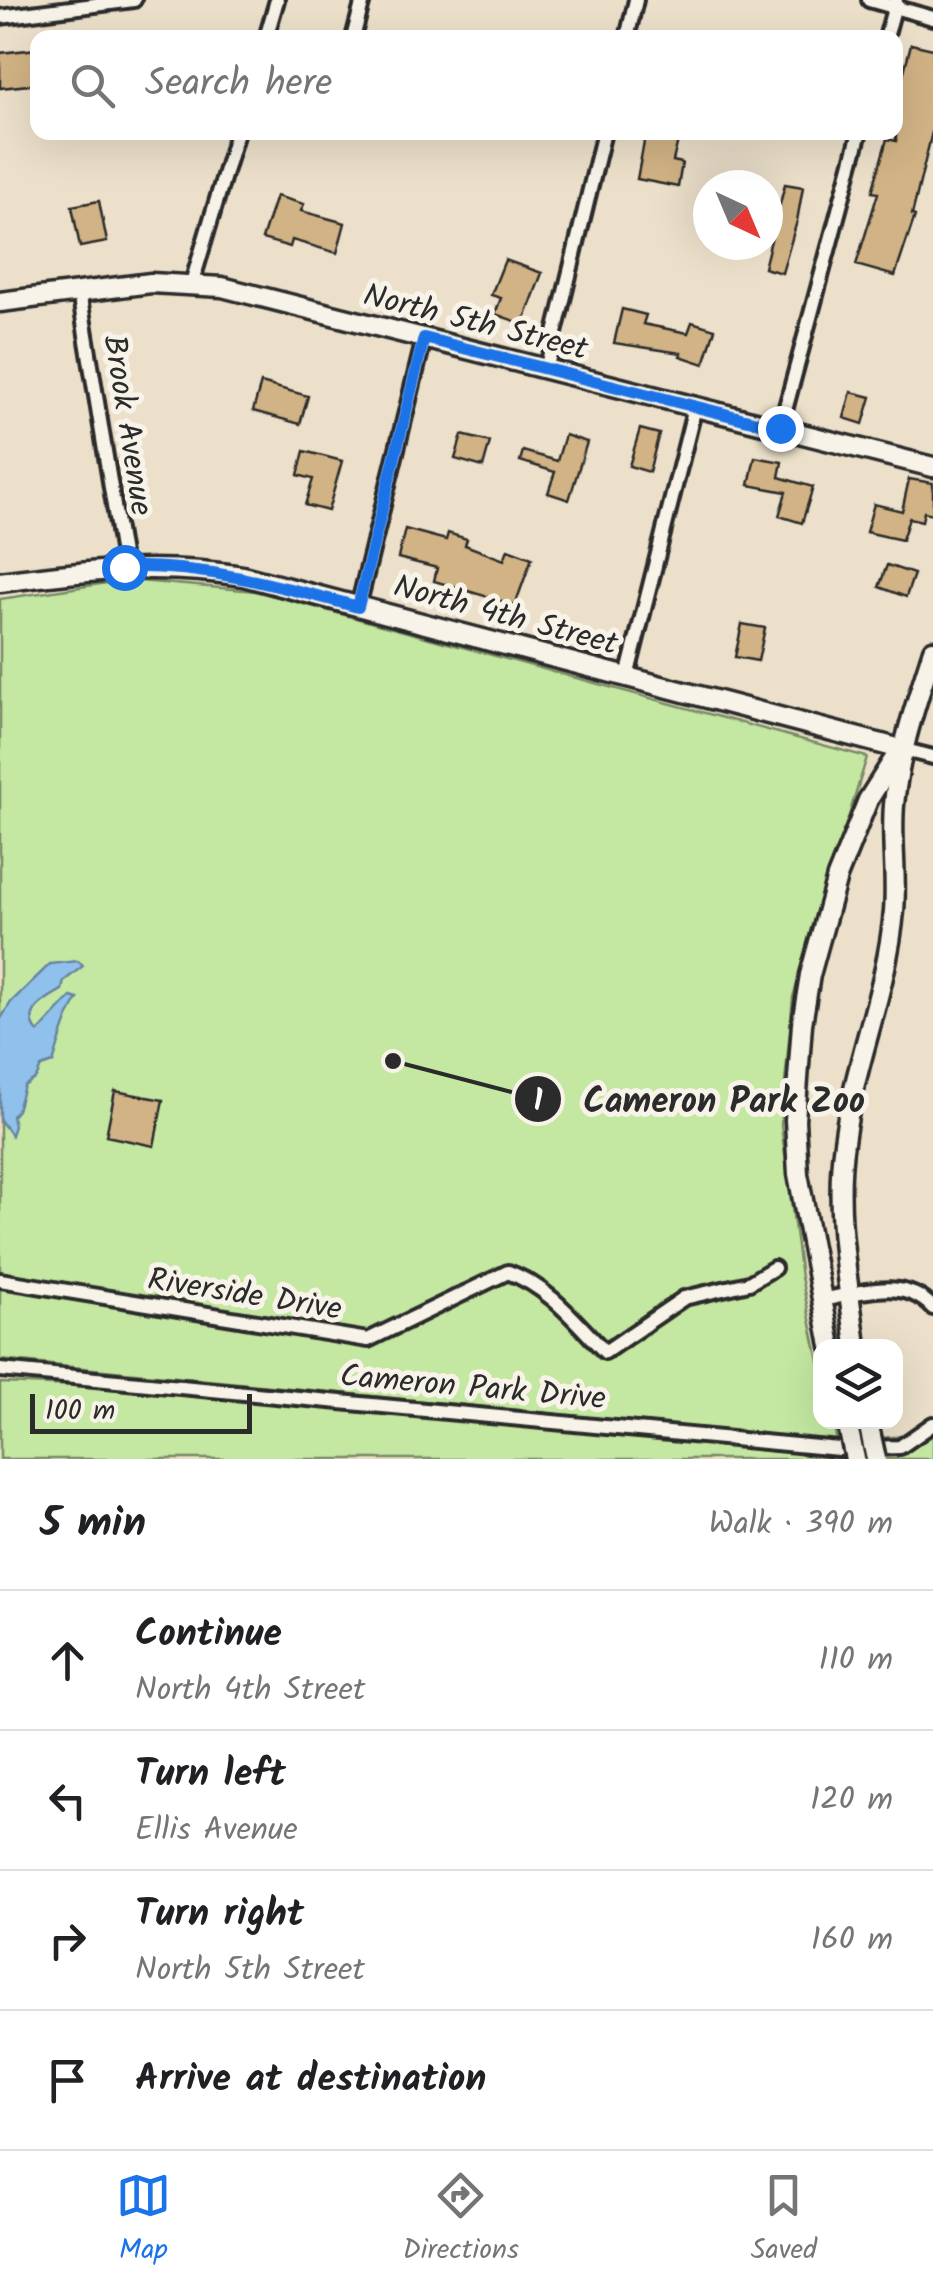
<!DOCTYPE html>
<html lang="en">
<head>
<meta charset="utf-8">
<style>
	body { margin:0; font-family:Kalam,sans-serif; background:#f2f2f2; color:#202124 }
	.controls { position:absolute; right:30px; bottom:30px; display:grid; overflow:hidden; border-radius:20px; box-shadow:0 10px 40px #0002 }
	.controls button { width:90px; height:90px; display:grid; place-items:center; padding:0; border:0; border-bottom:2px solid #e0e0e0; background:#fff; color:#202124; font:50px sans-serif }
	.compass { position:absolute; left:693px; top:170px; width:90px; height:90px; border-radius:50%; background:#fff; box-shadow:0 10px 40px #0002; rotate:136deg }
	.scale { position:absolute; left:30px; bottom:25px; width:222px; box-sizing:border-box; padding-left:10px; border:5px solid #2b2b2b; border-top:0; font-size:28px; line-height:35px; white-space:nowrap; color:#2b2b2b; -webkit-text-stroke:8px #f7f3e8; paint-order:stroke }
	.stop { position:absolute; width:30px; height:30px; margin:-22px; border:8px solid #1a73e8; border-radius:50%; background:#fff }
	.stop.end { background:#1a73e8; border-color:#fff; box-shadow:0 2px 10px #0008 }
	.list { margin:0; padding:0; list-style:none }
	h2 { display:flex; justify-content:space-between; align-items:center; height:130px; margin:0; padding:0 40px; font-size:42px }
	h2 small { font-size:32px; font-weight:400; color:#757577 }
	.list li { display:grid; grid-template-columns:65px 1fr auto; gap:30px; align-items:center; box-sizing:border-box; height:140px; padding:0 40px; border-top:2px solid #e0e0e0 }
	.list b { display:block; font-size:38px; white-space:nowrap }
	.list p { margin:0; font-size:32px; white-space:nowrap; color:#757577 }
	.list em { font-size:32px; font-style:normal; color:#757577 }
	.icon { flex:none; width:55px; height:55px; fill:none; stroke:currentColor; stroke-width:2; stroke-linecap:round; stroke-linejoin:round }
	.map { position:relative; flex:none; width:933px; height:1459px; overflow:hidden }
	.search { position:absolute; background:#fff; box-shadow:0 10px 40px #0002; left:30px; right:30px; top:30px; height:110px; display:flex; align-items:center; gap:25px; box-sizing:border-box; padding:0 35px; border-radius:20px; color:#757577; font-size:38px }
	.sheet { height:690px; background:#fff }
	nav { display:flex; justify-content:space-around; align-items:center; box-sizing:border-box; height:140px; border-top:2px solid #e0e0e0; background:#fff; font-size:28px; color:#757577 }
	nav a { display:grid; justify-items:center; gap:5px }
	nav .on { color:#1a73e8 }
	.map>svg:first-child { display:block }
</style>
</head>
<body>
<div class="map">
<svg width="933" height="1459" viewBox="0 0 933 1459">
	<rect width="100%" height="100%" fill="#ece0ca"/>
	<filter id="ink" filterUnits="userSpaceOnUse"><feTurbulence type="fractalNoise" baseFrequency=".01" numOctaves="2"/><feDisplacementMap in="SourceGraphic" scale="20" xChannelSelector="R" yChannelSelector="G"/><feConvolveMatrix kernelMatrix="1 2 1 2 8 2 1 2 1" color-interpolation-filters="sRGB"/></filter>
	<g filter="url(#ink)">
		<!-- green -->
		<path fill="#c4e8a2" stroke="#788a66" stroke-width="2.5" d="M127,580L256,591L867,757L793,997L781,1125L801,1277L820,1366V1422H833L837,1441L933,1434V1459H0V1383L257,1393L797,1444L836,1441L0,1360V599Z"/>
		<!-- water -->
		<path fill="#90c1ec" stroke="#68859f" stroke-width="2.5" d="M78,961L83,966L64,981L62,990C46,999 21,1012 38,1032L71,997L78,999C67,1014 59,1043 53,1063L41,1067L36,1078L24,1086L17,1110L12,1116L14,1126L11,1135L0,1120V1020L11,1002L50,964Z"/>
		<!-- building -->
		<g fill="#d1b385" stroke="#2b2b2b" stroke-width="2.5">
			<path d="M911,44L933,49V128L912,215L915,216L895,276L856,265L878,193L872,192L887,139L896,141V103Z"/>
			<path d="M38,49V84L0,88V53Z"/>
			<path d="M646,132H680L673,161L682,163L678,187L637,179Z"/>
			<path d="M785,184L803,187L797,221L782,273L764,268Z"/>
			<path d="M276,196L304,204L301,211L345,223L337,253L292,240L290,247L262,239Z"/>
			<path d="M99,201L107,242L80,247L72,206Z"/>
			<path d="M505,260L542,273L523,324L495,314L501,298L491,295Z"/>
			<path d="M622,309L646,315L643,324L688,333L692,322L715,329L704,364L680,356L681,353L614,343Z"/>
			<path d="M261,383L308,396L300,424L253,411Z"/>
			<path d="M851,392L871,397L863,424L844,418Z"/>
			<path d="M640,429L659,434L649,472L629,466Z"/>
			<path d="M462,435L490,442L483,467L455,459Z"/>
			<path d="M565,435L587,442L569,500L548,493L555,472L520,461L523,451L557,461Z"/>
			<path d="M304,451L342,461L328,511L305,505L313,479L298,475Z"/>
			<path d="M755,457L782,462L779,477L813,487L802,523L779,516L786,492L749,485Z"/>
			<path d="M909,479L933,483V514L924,512L922,521L909,518L902,540L866,532L874,504L902,511Z"/>
			<path d="M405,529L446,540L448,533L467,539L465,545L504,560L508,549L532,558L515,605L434,581L437,568L398,558Z"/>
			<path d="M887,565L914,574L906,597L879,587Z"/>
			<path d="M742,624L765,628L758,661L735,657Z"/>
			<path d="M115,1091L163,1100L154,1146L106,1136Z"/>
		</g>
		<g fill="none" stroke-linecap="round" stroke-linejoin="round">
			<defs>
				<g id="street">
					<path d="M869,0L933,18"/>
					<path d="M0,17L134,0"/>
					<path d="M266,38L277,0"/>
					<path d="M353,38L363,0"/>
					<path d="M627,38L636,0"/>
					<path d="M886,38L896,1"/>
					<path d="M192,283L237,132"/>
					<path d="M79,292L124,567"/>
					<path d="M546,370L604,132"/>
					<path d="M780,429L860,132"/>
					<path d="M358,607L424,339"/>
					<path d="M627,677L695,407"/>
					<path d="M901,749L933,757"/>
					<path d="M0,1280L368,1340L508,1272C549,1287 575,1321 605,1352L684,1298L749,1283L774,1268"/>
					<path d="M821,1300C860,1293 904,1276 933,1308"/>
					<path d="M0,1370L839,1449L900,1447L933,1424"/>
				</g>
				<g id="secondary">
					<path d="M0,302L151,283L222,287L933,467"/>
					<path d="M0,582C87,571 155,562 243,576L901,749"/>
					<path d="M831,1346L798,1174L795,1120L802,1024L810,975L837,877L868,800L898,753"/>
					<path d="M856,1346C848,1279 834,1210 844,1142C854,1064 887,990 894,911C897,876 891,840 894,805C899,751 917,701 933,650"/>
				</g>
			</defs>
			<!-- street casing -->
			<use href="#street" stroke="#2b2b2b" stroke-width="20"/>
			<!-- secondary casing -->
			<use href="#secondary" stroke="#2b2b2b" stroke-width="25"/>
			<!-- street -->
			<use href="#street" stroke="#f7f3e8" stroke-width="12"/>
			<!-- secondary -->
			<use href="#secondary" stroke="#f7f3e8" stroke-width="18"/>
			<defs>
				<g id="secondary-bridge">
					<path d="M847,1422L855,1459"/>
					<path d="M868,1422L876,1459"/>
				</g>
			</defs>
			<!-- secondary-bridge casing -->
			<use href="#secondary-bridge" stroke="#2b2b2b" stroke-width="25" stroke-linecap="butt"/>
			<!-- secondary-bridge -->
			<use href="#secondary-bridge" stroke="#f7f3e8" stroke-width="18"/>
		</g>
	</g>
	<g fill="none" stroke-linecap="round" stroke-linejoin="round" filter="url(#ink)">
		<!-- route -->
		<path stroke="#1a73e8" stroke-width="12" d="M124,567C206,565 280,586 358,607L424,338L780,428"/>
	</g>
	<g text-anchor="middle" stroke-width="10" stroke-linejoin="round" paint-order="stroke">
		<!-- street labels -->
		<g font-size="32" fill="#2b2b2b" stroke="#f7f3e8">
			<text transform="translate(476 321) rotate(14)" y="11">North 5th Street</text>
			<text transform="translate(129 425) rotate(81)" y="11">Brook Avenue</text>
			<text transform="translate(506 614) rotate(15)" y="11">North 4th Street</text>
			<text transform="translate(245 1293) rotate(9)" y="11">Riverside Drive</text>
			<text transform="translate(473 1386) rotate(5)" y="11">Cameron Park Drive</text>
		</g>
	</g>
	<!-- callouts -->
	<path fill="none" stroke="#2b2b2b" stroke-width="4" d="M393 1061L538 1099"/>
	<g fill="#2b2b2b" stroke="#f7f3e8" stroke-width="4">
		<circle cx="393" cy="1061" r="10"/>
		<circle cx="538" cy="1099" r="25"/>
	</g>
	<g font-size="30" text-anchor="middle" font-weight="bold" fill="#fff">
		<text x="538" y="1110">1</text>
	</g>
	<g font-size="35" text-anchor="middle" font-weight="bold" fill="#2b2b2b" stroke="#f7f3e8" stroke-width="10" stroke-linejoin="round" paint-order="stroke">
		<text x="724" y="1112">Cameron Park Zoo</text>
	</g>
</svg>
<div class="controls">
<button><svg class="icon" aria-label="layers" viewBox="0 0 24 24"><path d="M12 4l9 5-9 5-9-5zM3 14l9 5 9-5"/></svg></button>
</div>
<svg class="compass" viewBox="-18 -18 36 36"><path d="M0-13l5 13h-10z" fill="#e53935"/><path d="M0 13l5-13h-10z" fill="#757577"/></svg>
<div class="scale">100 m</div>
<div class="stop" style="left:124px;top:567px"></div>
<div class="stop end" style="left:780px;top:428px"></div>
<div class="search"><svg class="icon" aria-label="search" viewBox="0 0 24 24"><circle cx="10" cy="10" r="6"/><path d="M15 15l6 6"/></svg>Search here</div>
</div>
<section class="sheet">
<h2>5 min<small>Walk · 390 m</small></h2>
<ul class="list">
<li><svg class="icon" aria-label="ahead" viewBox="0 0 24 24"><path d="M12 20V5M6 11l6-6 6 6"/></svg><div><b>Continue</b><p>North 4th Street</p></div><em>110 m</em></li>
<li><svg class="icon" aria-label="left" viewBox="0 0 24 24"><path d="M17 20v-9H6M10 6l-5 5 5 5"/></svg><div><b>Turn left</b><p>Ellis Avenue</p></div><em>120 m</em></li>
<li><svg class="icon" aria-label="right" viewBox="0 0 24 24"><path d="M7 20v-9h11M14 6l5 5-5 5"/></svg><div><b>Turn right</b><p>North 5th Street</p></div><em>160 m</em></li>
<li><svg class="icon" aria-label="arrive" viewBox="0 0 24 24"><path d="M6 21V4h12l-3 4 3 4H6"/></svg><div><b>Arrive at destination</b></div></li>
</ul>
</section>
<nav>
<a class="on"><svg class="icon" aria-label="map" viewBox="0 0 24 24"><path d="M3 6l6-2 6 2 6-2v14l-6 2-6-2-6 2zM9 4v14M15 6v14"/></svg>Map</a>
<a><svg class="icon" aria-label="directions" viewBox="0 0 24 24"><path d="M12 3l9 9-9 9-9-9zM9 14v-3h6M13 9l2 2-2 2"/></svg>Directions</a>
<a><svg class="icon" aria-label="saved" viewBox="0 0 24 24"><path d="M7 4h10v16l-5-4-5 4z"/></svg>Saved</a>
</nav>
</body>
</html>
